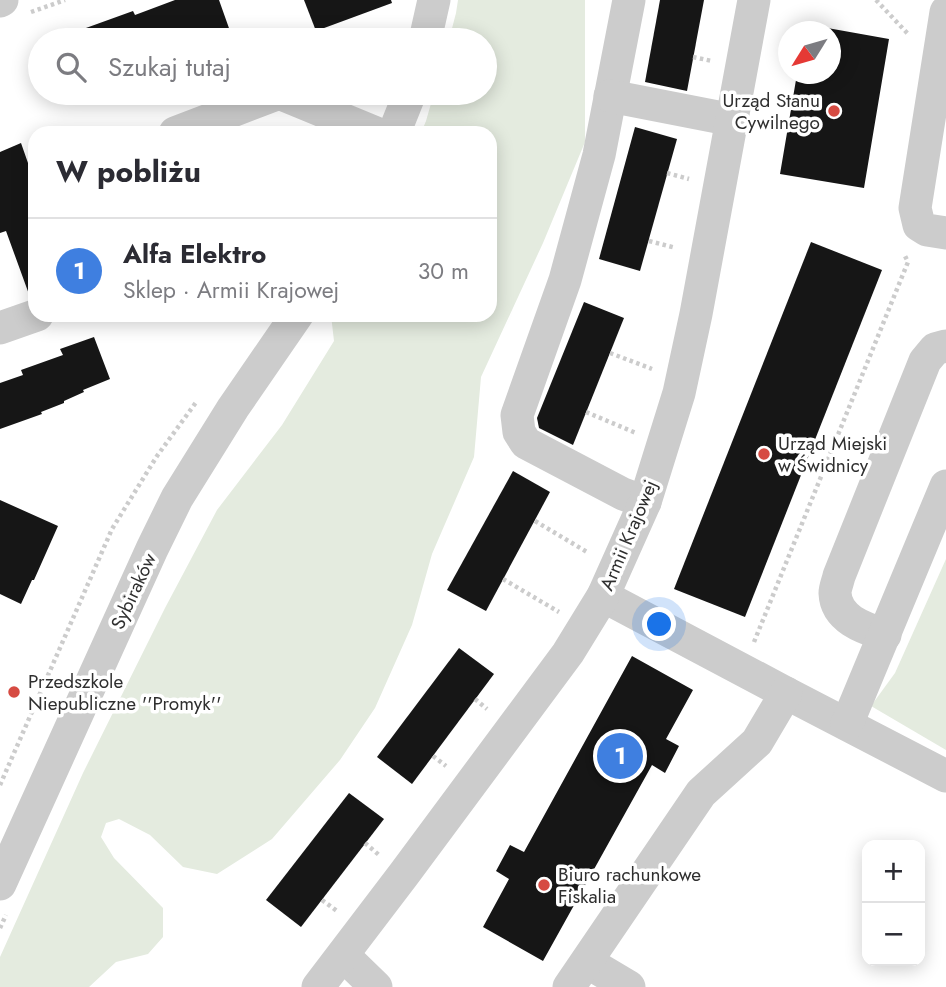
<!DOCTYPE html>
<html lang="pl">
<head>
<meta charset="utf-8">
<style>
	body { margin:0; font-family:Jost,sans-serif; background:#f7f7f7; color:#2b2b33 }
	.controls { position:absolute; right:21px; bottom:21px; display:grid; overflow:hidden; border-radius:14px; box-shadow:0 4px 18px #0003 }
	.controls button { width:63px; height:63px; display:grid; place-items:center; padding:0; border:0; border-bottom:2px solid #e1e1e2; background:#fff; color:#2b2b33; font:35px sans-serif }
	.compass { position:absolute; left:778px; top:21px; width:63px; height:63px; border-radius:50%; background:#fff; box-shadow:0 4px 18px #0003; rotate:233deg }
	.you { position:absolute; left:660px; top:625px; width:24px; height:24px; margin:-18px; border:5px solid #fff; border-radius:50%; background:#1a73e8; box-shadow:0 0 0 10px #1a73e833 }
	.badge { display:grid; place-items:center; width:46px; height:46px; border-radius:50%; background:#2563eb; color:#fff; font-size:23px; font-weight:700 }
	.pin { position:absolute; translate:-50% -50%; border:4px solid #fff; box-shadow:0 2px 7px #0006 }
	.list { margin:0; padding:0; list-style:none }
	h2 { display:flex; justify-content:space-between; align-items:center; height:91px; margin:0; padding:0 28px; font-size:30px }
	h2 small { font-size:23px; font-weight:400; color:#7c7c81 }
	.list li { display:grid; grid-template-columns:46px 1fr auto; gap:21px; align-items:center; box-sizing:border-box; height:105px; padding:0 28px; border-top:2px solid #e1e1e2 }
	.list b { display:block; font-size:26px; white-space:nowrap }
	.list p { margin:0; font-size:23px; white-space:nowrap; color:#7c7c81 }
	.list em { font-size:23px; font-style:normal; color:#7c7c81 }
	.icon { flex:none; width:38px; height:38px; fill:none; stroke:currentColor; stroke-width:2; stroke-linecap:round; stroke-linejoin:round }
	.map { position:relative; flex:none; width:946px; height:987px; overflow:hidden }
	.search { position:absolute; background:#fff; box-shadow:0 4px 18px #0003; left:28px; top:28px; width:469px; height:77px; display:flex; align-items:center; gap:18px; box-sizing:border-box; padding:0 24px; border-radius:38px; color:#7c7c81; font-size:26px }
	.panel { position:absolute; background:#fff; box-shadow:0 4px 18px #0003; left:28px; top:126px; width:469px; height:196px; border-radius:21px }
	.map>svg:first-child { display:block }
</style>
</head>
<body>
<div class="map">
<svg width="946" height="987" viewBox="0 0 946 987">
	<rect width="100%" height="100%" fill="#fff"/>
	<!-- green -->
	<g fill="#e4ebdf">
		<path d="M458,0H585V142L543,243L481,377L474,457L432,554L412,625L375,708L340,760L272,839L217,874L183,867L150,835L119,819L106,823L101,837L114,858L163,908V937L148,954L116,962L89,987H0V957L83,773L165,608L217,510L282,425L334,341L331,315H490V133H421L426,121L434,93H485V40H449L456,13Z"/>
		<path d="M946,559V750L871,706L895,673Z"/>
	</g>
	<!-- building -->
	<g fill="#161616">
		<path d="M175,0H219L230,31L205,40H62L61,37L133,11L135,15Z"/>
		<path d="M304,0H391L392,3L316,31Z"/>
		<path d="M660,0H704L687,91L645,82Z"/>
		<path d="M805,24L889,39L864,188L780,174L797,74H830V32H804Z"/>
		<path d="M635,127L677,139L640,271L599,259Z"/>
		<path d="M21,143L35,183V296L30,297L6,231L0,233V152Z"/>
		<path d="M811,242L882,270L745,617L674,589Z"/>
		<path d="M584,302L624,318L573,445L539,428L537,418Z"/>
		<path d="M94,337L110,379L83,390L84,392L64,401V403L41,412L42,414L0,429V383L23,375L21,370L63,355L60,349Z"/>
		<path d="M513,471L550,492L486,611L447,590Z"/>
		<path d="M0,500L58,526L34,580H32L21,604L0,594Z"/>
		<path d="M459,648L494,674L412,784L377,757Z"/>
		<path d="M632,656L693,690L666,739L679,746L665,773L652,765L543,961L483,927L509,879L496,871L510,845L524,852Z"/>
		<path d="M349,793L384,819L301,927L266,900Z"/>
	</g>
	<g fill="none" stroke-linecap="round" stroke-linejoin="round">
		<!-- path -->
		<g stroke="#ccc" stroke-width="4.5" stroke-dasharray="3.5 3.5" stroke-linecap="butt">
			<path d="M876,0L909,35"/>
			<path d="M31,12L65,0"/>
			<path d="M693,57L712,61"/>
			<path d="M667,173L689,179"/>
			<path d="M649,241L676,248"/>
			<path d="M610,353L652,369"/>
			<path d="M586,412L636,433"/>
			<path d="M535,521L587,552"/>
			<path d="M503,579L559,612"/>
			<path d="M754,642L908,262L904,254"/>
			<path d="M475,699L487,709"/>
			<path d="M433,756L446,766"/>
			<path d="M0,785L112,529L157,456L197,401"/>
			<path d="M365,843L379,855"/>
			<path d="M322,900L337,911"/>
			<path d="M0,928L6,915"/>
		</g>
		<!-- minor -->
		<g stroke="#ccc" stroke-width="33">
			<path d="M629,0L599,155L565,280L517,415L519,432L526,443L623,494L645,502"/>
			<path d="M0,1L2,0"/>
			<path d="M946,12L915,208L919,225L927,230L946,233"/>
			<path d="M425,40L434,0"/>
			<path d="M610,96L733,120"/>
			<path d="M175,133L279,93L376,133"/>
			<path d="M394,133L410,93"/>
			<path d="M0,328L37,315"/>
			<path d="M603,596L786,693L946,776"/>
			<path d="M885,635C864,628 836,619 835,593C835,588 838,581 839,576L925,361L935,349L946,346"/>
			<path d="M847,724L946,486"/>
			<path d="M0,884L152,549L177,498L233,408L297,315"/>
			<path d="M343,955L376,987"/>
			<path d="M587,962L629,987"/>
			<path d="M318,987L404,874L568,653L603,596L645,502L679,393L696,314L754,0"/>
			<path d="M569,987L701,793L757,742L786,693"/>
		</g>
	</g>
	<!-- markers -->
	<g fill="#d64b42" stroke="#fff" stroke-width="2.5">
		<circle cx="834" cy="111" r="7"/>
		<circle cx="764" cy="454" r="7"/>
		<circle cx="14" cy="692" r="7"/>
		<circle cx="544" cy="885" r="7"/>
	</g>
	<g text-anchor="middle" stroke-width="7" stroke-linejoin="round" paint-order="stroke">
		<!-- poi labels -->
		<g font-size="19" fill="#2f2f2f" stroke="#fff" text-anchor="start">
			<text x="820" y="107" text-anchor="end">Urząd Stanu<tspan x="820" dy="22">Cywilnego</tspan></text>
			<text x="778" y="450">Urząd Miejski<tspan x="778" dy="22">w Świdnicy</tspan></text>
			<text x="28" y="688">Przedszkole<tspan x="28" dy="22">Niepubliczne ''Promyk''</tspan></text>
			<text x="558" y="881">Biuro rachunkowe<tspan x="558" dy="22">Fiskalia</tspan></text>
		</g>
		<!-- street labels -->
		<g font-size="19" fill="#2f2f2f" stroke="#fff">
			<text transform="translate(628 535) rotate(-67)" y="7">Armii Krajowej</text>
			<text transform="translate(133 591) rotate(-65)" y="7">Sybiraków</text>
		</g>
	</g>
</svg>
<div class="controls">
<button>+</button>
<button>−</button>
</div>
<svg class="compass" viewBox="-18 -18 36 36"><path d="M0-13l5 13h-10z" fill="#e53935"/><path d="M0 13l5-13h-10z" fill="#7c7c81"/></svg>
<div class="you"></div>
<div class="pin badge" style="left:620px;top:756px;background:#3f7fe0">1</div>
<div class="search"><svg class="icon" aria-label="search" viewBox="0 0 24 24"><circle cx="10" cy="10" r="6"/><path d="M15 15l6 6"/></svg>Szukaj tutaj</div>
<section class="panel">
<h2>W pobliżu<small></small></h2>
<ul class="list">
<li><span class="badge" style="background:#3f7fe0">1</span><div><b>Alfa Elektro</b><p>Sklep · Armii Krajowej</p></div><em>30 m</em></li>
</ul>
</section>
</div>
</body>
</html>
